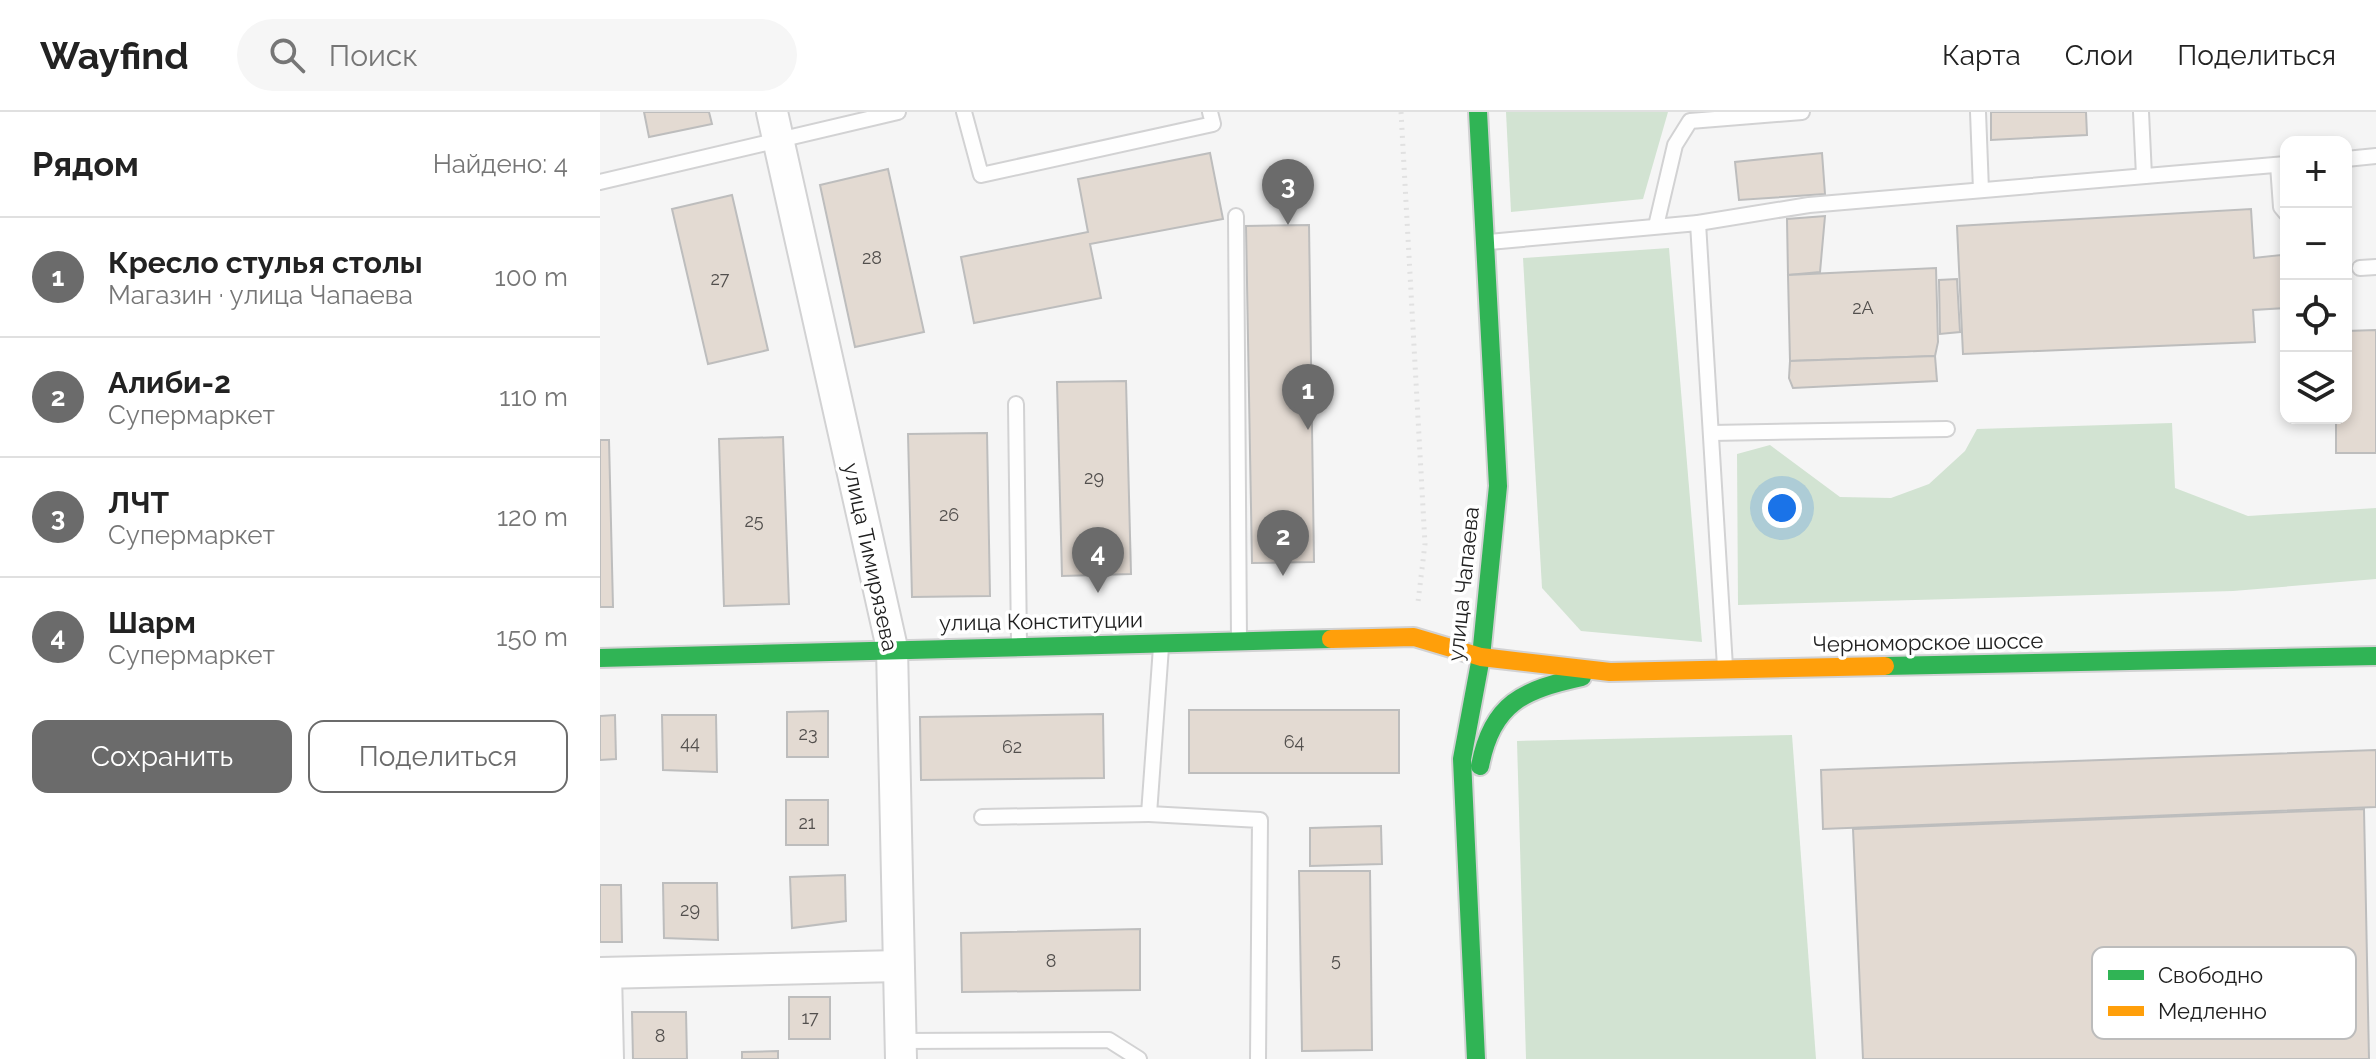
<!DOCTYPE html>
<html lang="ru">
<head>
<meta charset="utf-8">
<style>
	body { margin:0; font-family:Raleway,sans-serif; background:#f6f6f6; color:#222 }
	.controls { position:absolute; right:24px; top:24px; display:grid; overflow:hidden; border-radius:16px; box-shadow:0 4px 12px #0003 }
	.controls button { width:72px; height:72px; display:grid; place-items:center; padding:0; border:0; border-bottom:2px solid #e0e0e0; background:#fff; color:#222; font:40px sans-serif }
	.you { position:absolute; left:1182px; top:396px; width:28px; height:28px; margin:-20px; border:6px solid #fff; border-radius:50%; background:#1a73e8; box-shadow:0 0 0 12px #1a73e833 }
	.badge { display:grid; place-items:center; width:52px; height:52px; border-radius:50%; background:#6b6b6b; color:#fff; font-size:26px; font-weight:700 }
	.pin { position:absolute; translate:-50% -66px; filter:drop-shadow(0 2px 4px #0008) }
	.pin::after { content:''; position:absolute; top:42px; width:28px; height:24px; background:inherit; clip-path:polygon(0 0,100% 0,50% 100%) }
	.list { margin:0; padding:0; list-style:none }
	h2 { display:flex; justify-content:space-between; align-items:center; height:104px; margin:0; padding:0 32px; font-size:34px }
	h2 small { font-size:26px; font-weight:400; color:#767676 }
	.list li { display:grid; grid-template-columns:52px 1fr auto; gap:24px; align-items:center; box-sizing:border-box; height:120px; padding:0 32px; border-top:2px solid #e0e0e0 }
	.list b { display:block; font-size:30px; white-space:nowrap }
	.list p { margin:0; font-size:26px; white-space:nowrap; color:#767676 }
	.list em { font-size:26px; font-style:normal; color:#767676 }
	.actions { display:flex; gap:16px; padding:24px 32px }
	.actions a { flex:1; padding:18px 0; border:2px solid #6b6b6b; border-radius:16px; text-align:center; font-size:28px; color:#6b6b6b }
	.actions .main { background:#6b6b6b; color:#fff }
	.icon { flex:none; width:44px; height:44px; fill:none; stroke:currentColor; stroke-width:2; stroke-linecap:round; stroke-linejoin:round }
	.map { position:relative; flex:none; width:1776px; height:947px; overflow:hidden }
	header { display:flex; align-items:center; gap:48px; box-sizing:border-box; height:112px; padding:0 40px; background:#fff; border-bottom:2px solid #e0e0e0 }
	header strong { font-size:38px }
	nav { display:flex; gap:44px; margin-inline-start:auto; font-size:28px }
	.search { width:560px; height:72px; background:#f6f6f6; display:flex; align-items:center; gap:20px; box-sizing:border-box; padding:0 28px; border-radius:44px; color:#767676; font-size:30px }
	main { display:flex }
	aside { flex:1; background:#fff }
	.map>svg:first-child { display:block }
</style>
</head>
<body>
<header>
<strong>Wayfind</strong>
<div class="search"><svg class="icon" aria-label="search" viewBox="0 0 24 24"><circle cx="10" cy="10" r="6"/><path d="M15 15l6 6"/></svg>Поиск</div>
<nav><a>Карта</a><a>Слои</a><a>Поделиться</a></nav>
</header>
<main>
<aside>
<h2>Рядом<small>Найдено: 4</small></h2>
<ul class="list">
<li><span class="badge">1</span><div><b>Кресло стулья столы</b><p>Магазин · улица Чапаева</p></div><em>100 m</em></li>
<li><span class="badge">2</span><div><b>Алиби-2</b><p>Супермаркет</p></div><em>110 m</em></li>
<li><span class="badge">3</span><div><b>ЛЧТ</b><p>Супермаркет</p></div><em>120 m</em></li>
<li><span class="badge">4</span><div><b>Шарм</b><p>Супермаркет</p></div><em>150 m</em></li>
</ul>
<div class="actions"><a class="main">Сохранить</a><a>Поделиться</a></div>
</aside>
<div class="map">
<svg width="1776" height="947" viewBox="0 0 1776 947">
	<rect width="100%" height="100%" fill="#f5f5f5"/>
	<!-- green -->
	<g fill="#d2e3d2">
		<path d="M906,0H1068L1043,87L911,100Z"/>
		<path d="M1069,136L1102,530L981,519L942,476L923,146Z"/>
		<path d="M1572,311L1575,376L1648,404L1776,396V467L1633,479L1138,493L1137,342L1170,333L1240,385L1291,386L1329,372L1365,339L1377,317Z"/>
		<path d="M1192,623L1216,947H926L917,629Z"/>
	</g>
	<!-- building -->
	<g fill="#e3dad2" stroke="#bdbdbd" stroke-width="2">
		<path d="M44,0H109L112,12L49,25Z"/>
		<path d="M1391,0H1486L1487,23L1391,28Z"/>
		<path d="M610,41L623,107L490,132L501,186L374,211L361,145L488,120L478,67Z"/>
		<path d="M1222,41L1225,82L1139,88L1135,50Z"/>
		<path d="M288,57L324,220L255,235L220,73Z"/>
		<path d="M132,83L168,238L108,252L72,97Z"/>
		<path d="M1651,97L1654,146L1681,143L1686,196L1653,198L1655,230L1363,242L1357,114Z"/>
		<path d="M1225,104L1220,160L1188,163L1187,107Z"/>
		<path d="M709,113L714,450L652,451L646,114Z"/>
		<path d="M1336,156L1338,230L1335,244L1190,249L1188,163Z"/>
		<path d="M1357,167L1360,220L1340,222L1339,168Z"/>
		<path d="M1776,218V341H1736V306H1746V219Z"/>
		<path d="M1335,244L1337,269L1193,276L1189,266L1190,249Z"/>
		<path d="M526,269L531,462L462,464L457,270Z"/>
		<path d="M387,321L390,484L312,485L308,322Z"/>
		<path d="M183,325L189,492L124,494L119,327Z"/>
		<path d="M0,328H9L13,495H0Z"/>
		<rect x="589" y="598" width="210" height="63"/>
		<path d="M228,599V645H187V600Z"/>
		<path d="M503,602L504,666L321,668L320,605Z"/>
		<path d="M15,603L16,647L0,648V604Z"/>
		<path d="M62,603H116L117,660L63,658Z"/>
		<path d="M1776,638V695L1223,717L1221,658Z"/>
		<rect x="186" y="688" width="42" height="45"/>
		<path d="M1764,697L1769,947H1263L1253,717Z"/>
		<path d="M781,714L782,752L710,754V716Z"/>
		<path d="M699,759H770L772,938L702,939Z"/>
		<path d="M245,763L246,809L192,816L190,765Z"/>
		<path d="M63,771H117L118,828L64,826Z"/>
		<path d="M0,773H21L22,830H0Z"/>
		<path d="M540,817V878L362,880L361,821Z"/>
		<rect x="189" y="885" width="41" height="42"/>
		<path d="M32,900H86L87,947H33Z"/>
		<path d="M178,939V947H142V940Z"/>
	</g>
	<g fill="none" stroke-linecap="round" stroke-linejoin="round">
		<defs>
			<g id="lane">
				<path d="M364,0L381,63L613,12L610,0"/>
				<path d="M1378,0L1381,78"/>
				<path d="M1541,0L1544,64"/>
				<path d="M1746,47L1776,44"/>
				<path d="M1678,53L1681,95L1686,101"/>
				<path d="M0,70L298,0"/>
				<path d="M636,104L639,528"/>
				<path d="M1098,111L1209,93L1686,52"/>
				<path d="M1056,114L1075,33L1090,9L1202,0"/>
				<path d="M889,130L1098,111L1125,555"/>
				<path d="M1760,156L1776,155"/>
				<path d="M416,292L419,532"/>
				<path d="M1111,321L1347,317"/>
				<path d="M561,535L549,702L660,708L658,947"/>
				<path d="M382,705L549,702"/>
				<path d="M300,929L509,928L539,947"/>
			</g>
			<g id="street">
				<path d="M172,0L292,536L301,947"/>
				<path d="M0,861L298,854"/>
				<path d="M6,861L8,947"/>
			</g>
			<g id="fast">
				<path d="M0,546L731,527"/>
				<path d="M1285,554L1776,544"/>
				<path d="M880,654C892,591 923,578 982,565"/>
				<path d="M876,947L862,647L881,545L898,374L878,0"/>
			</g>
			<path id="slow" d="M731,527L814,525L881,545L1010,560L1285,554"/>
		</defs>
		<!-- lane casing -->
		<use href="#lane" stroke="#d2d2d3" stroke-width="18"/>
		<!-- street casing -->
		<use href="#street" stroke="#d2d2d3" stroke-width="34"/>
		<!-- fast casing -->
		<use href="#fast" stroke="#d2d2d3" stroke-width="22"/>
		<!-- slow casing -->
		<use href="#slow" stroke="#d2d2d3" stroke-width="22"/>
		<!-- path -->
		<path stroke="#e1e1e1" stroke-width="5" stroke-dasharray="2 6" stroke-linecap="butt" d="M801,0L825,432L818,490"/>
		<!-- lane -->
		<use href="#lane" stroke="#fefefe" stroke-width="14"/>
		<!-- street -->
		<use href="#street" stroke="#fefefe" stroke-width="30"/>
		<!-- fast -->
		<use href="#fast" stroke="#30b455" stroke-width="18"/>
		<!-- slow -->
		<use href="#slow" stroke="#ff9f0a" stroke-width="18"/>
	</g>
	<g text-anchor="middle" stroke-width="7" stroke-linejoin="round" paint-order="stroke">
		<!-- number labels -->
		<g font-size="18" fill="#524f4d">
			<text x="272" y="152">28</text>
			<text x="120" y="173">27</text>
			<text x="1263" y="202">2А</text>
			<text x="494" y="372">29</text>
			<text x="349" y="409">26</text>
			<text x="154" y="415">25</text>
			<text x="208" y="628">23</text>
			<text x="694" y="636">64</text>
			<text x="90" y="637">44</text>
			<text x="412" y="641">62</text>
			<text x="207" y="717">21</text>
			<text x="90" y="804">29</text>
			<text x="736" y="854">5</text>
			<text x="451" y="855">8</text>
			<text x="210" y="912">17</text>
			<text x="60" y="930">8</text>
		</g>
		<!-- street labels -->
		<g font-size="22" fill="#212121" stroke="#fff">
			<text transform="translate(271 445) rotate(78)" y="8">улица Тимирязева</text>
			<text transform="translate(863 472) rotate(-84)" y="8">улица Чапаева</text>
			<text transform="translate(441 509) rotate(-1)" y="8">улица Конституции</text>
			<text transform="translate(1328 530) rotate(-1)" y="8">Черноморское шоссе</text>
		</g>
	</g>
	<!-- legend -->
	<rect x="1492" y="835" width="264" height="92" rx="12" fill="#fff" stroke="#bcbcbc" stroke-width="2"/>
	<rect x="1508" y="858" width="36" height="10" fill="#30b455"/>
	<rect x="1508" y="894" width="36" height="10" fill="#ff9f0a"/>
	<g font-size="22" fill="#212121">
		<text x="1558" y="871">Свободно</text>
		<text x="1558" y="907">Медленно</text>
	</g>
</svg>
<div class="controls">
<button>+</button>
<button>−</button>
<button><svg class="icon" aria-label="locate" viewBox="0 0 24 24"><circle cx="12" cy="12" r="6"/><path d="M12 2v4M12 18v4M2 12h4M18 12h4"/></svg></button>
<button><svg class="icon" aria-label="layers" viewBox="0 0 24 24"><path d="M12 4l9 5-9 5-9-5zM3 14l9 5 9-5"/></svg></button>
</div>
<div class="you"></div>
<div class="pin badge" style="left:708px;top:318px">1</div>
<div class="pin badge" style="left:683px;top:464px">2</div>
<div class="pin badge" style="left:688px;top:113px">3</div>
<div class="pin badge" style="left:498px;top:481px">4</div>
</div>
</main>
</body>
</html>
